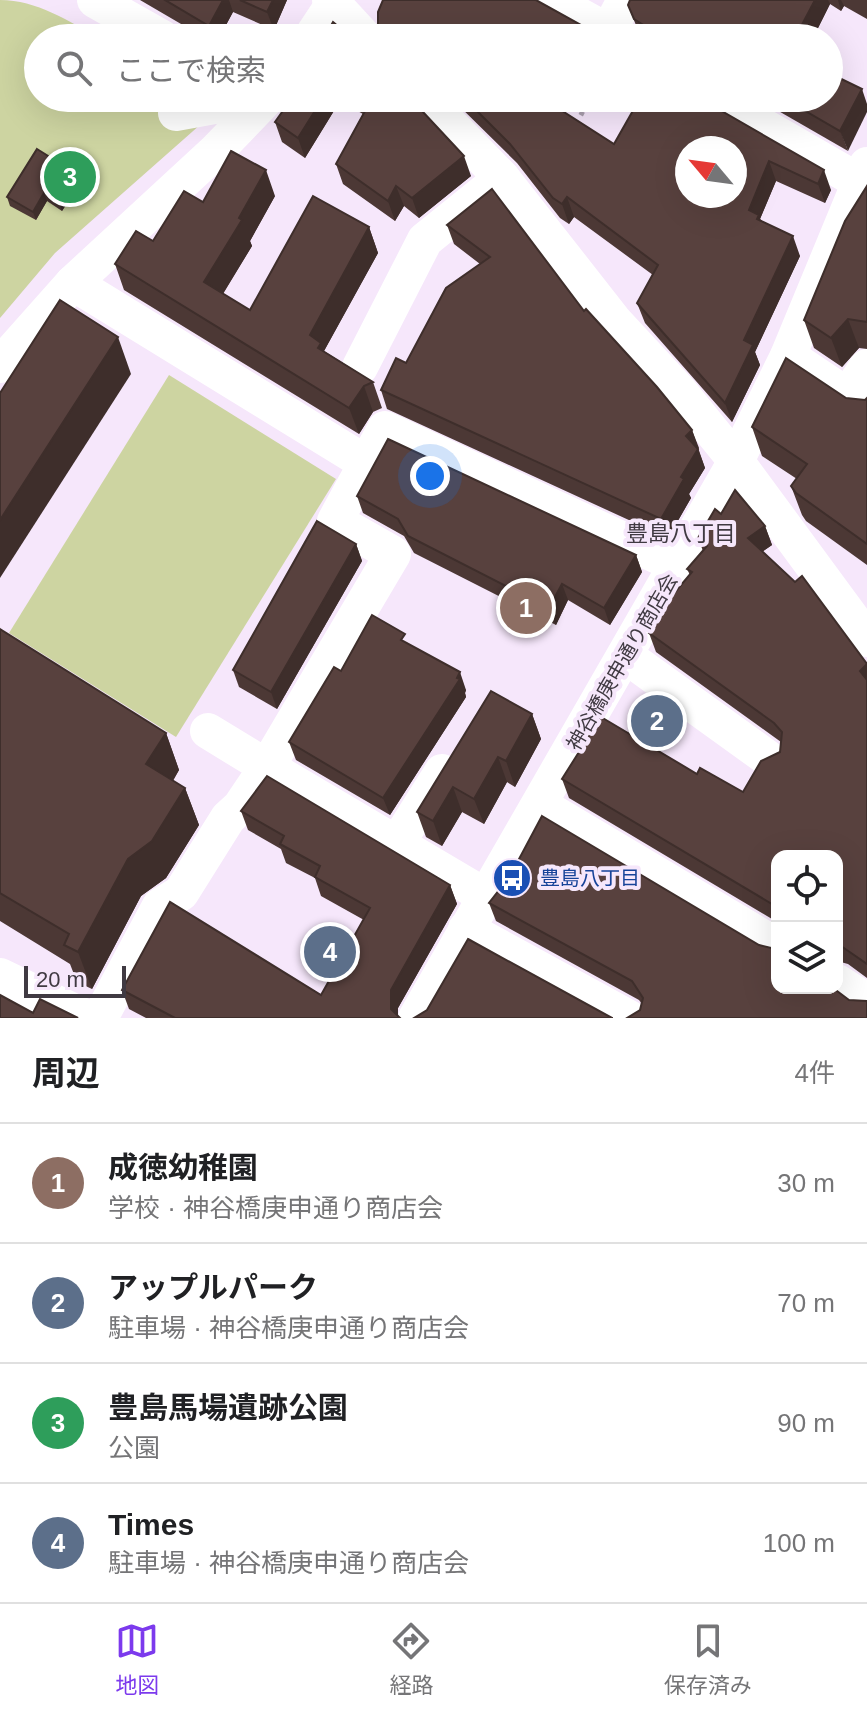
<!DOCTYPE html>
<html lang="ja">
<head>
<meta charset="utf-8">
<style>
	body { margin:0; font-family:Arial,"Noto Sans JP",sans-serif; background:#f2f2f2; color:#202124 }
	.controls { position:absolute; right:24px; bottom:24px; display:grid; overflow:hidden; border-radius:16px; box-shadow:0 8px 32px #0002 }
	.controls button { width:72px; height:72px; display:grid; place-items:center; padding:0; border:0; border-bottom:2px solid #e0e0e0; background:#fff; color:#202124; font:40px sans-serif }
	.compass { position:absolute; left:675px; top:136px; width:72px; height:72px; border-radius:50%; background:#fff; box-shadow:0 8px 32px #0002; rotate:299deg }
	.scale { position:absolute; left:24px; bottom:20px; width:102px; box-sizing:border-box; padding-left:8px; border:4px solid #403a42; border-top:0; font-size:22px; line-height:28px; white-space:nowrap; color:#403a42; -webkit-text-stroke:6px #f6e7fb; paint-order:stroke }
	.you { position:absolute; left:430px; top:476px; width:28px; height:28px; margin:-20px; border:6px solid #fff; border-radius:50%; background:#1a73e8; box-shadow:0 0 0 12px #1a73e833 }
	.badge { display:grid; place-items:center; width:52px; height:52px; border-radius:50%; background:#7c3aed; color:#fff; font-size:26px; font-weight:700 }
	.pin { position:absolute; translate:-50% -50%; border:4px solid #fff; box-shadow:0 2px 8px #0006 }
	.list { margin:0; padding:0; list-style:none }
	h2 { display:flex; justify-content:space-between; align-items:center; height:104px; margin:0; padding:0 32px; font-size:34px }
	h2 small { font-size:26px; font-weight:400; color:#757577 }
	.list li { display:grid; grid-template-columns:52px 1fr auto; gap:24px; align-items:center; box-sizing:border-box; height:120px; padding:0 32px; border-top:2px solid #e0e0e0 }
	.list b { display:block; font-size:30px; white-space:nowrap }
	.list p { margin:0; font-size:26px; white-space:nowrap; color:#757577 }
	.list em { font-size:26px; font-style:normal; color:#757577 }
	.icon { flex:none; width:44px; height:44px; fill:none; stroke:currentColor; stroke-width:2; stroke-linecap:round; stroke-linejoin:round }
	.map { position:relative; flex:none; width:867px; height:1018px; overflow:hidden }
	.search { position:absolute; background:#fff; box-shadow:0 8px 32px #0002; left:24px; right:24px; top:24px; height:88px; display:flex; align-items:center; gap:20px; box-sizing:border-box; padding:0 28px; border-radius:44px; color:#757577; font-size:30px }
	.sheet { height:584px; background:#fff }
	nav { display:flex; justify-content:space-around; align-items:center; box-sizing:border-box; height:112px; border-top:2px solid #e0e0e0; background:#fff; font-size:22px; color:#757577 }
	nav a { display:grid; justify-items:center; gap:4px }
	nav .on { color:#7c3aed }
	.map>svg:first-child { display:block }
</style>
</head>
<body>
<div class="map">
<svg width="867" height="1018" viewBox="0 0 867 1018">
	<rect width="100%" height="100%" fill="#f6e7fb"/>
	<!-- green -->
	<g fill="#cdd4a1">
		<path d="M0,0C37,0 68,21 100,38H38V98H196L201,124L55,253L0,318Z"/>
		<path d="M169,375L336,479L176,737L9,633Z"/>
	</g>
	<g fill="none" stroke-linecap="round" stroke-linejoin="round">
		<!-- path -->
		<path stroke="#aba0af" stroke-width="5" stroke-dasharray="4 6" stroke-linecap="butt" d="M576,124L590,98"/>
		<!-- minor -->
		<g stroke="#fff" stroke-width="36">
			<path d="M95,0L162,38"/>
			<path d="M330,0L365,38"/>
			<path d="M551,0L620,38"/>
			<path d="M609,30L625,0"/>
			<path d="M311,38L336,0"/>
			<path d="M424,98L502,178L615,322L680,392L736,461L867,639"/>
			<path d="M714,98L867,186"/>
			<path d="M176,113L220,105"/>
			<path d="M73,283L366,463"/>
			<path d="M788,356L867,409"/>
			<path d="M0,365L73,283L216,151L267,98"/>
			<path d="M360,367L425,240L502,178"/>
			<path d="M847,396L867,367"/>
			<path d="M626,656L769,759"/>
			<path d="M540,805L777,946"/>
			<path d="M396,845L442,772"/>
			<path d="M485,896L267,767L393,554L335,521L385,429L677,565"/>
			<path d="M466,929L629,1018"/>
			<path d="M0,976L87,1018"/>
			<path d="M837,982L867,1001"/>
			<path d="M100,1018L160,906L181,893L228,818L240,807L267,767L208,731"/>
			<path d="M416,1018L736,461L788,356L867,165"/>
		</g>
	</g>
	<!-- wall -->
	<g fill="#4c3835">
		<path d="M140,0H287L274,30L233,12L219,38H205Z"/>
		<path d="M630,0H867V19L844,6L841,11L830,4L813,38H641L628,5Z"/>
		<path d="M292,98H410L471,176L419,218L404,206L395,221L343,184L336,164L363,114L340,101L305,158L282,142L275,122Z"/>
		<path d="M451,98H557L553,105L614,144L635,107L638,98L831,190L825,203L776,181L760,219L800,256L755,352L760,365L732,422L645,323L637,303L653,275L574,217L569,224L560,218L517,163Z"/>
		<path d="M756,98H829L848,151Z"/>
		<path d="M80,183L62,211L47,201L36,220L10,206L7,197Z"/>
		<path d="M867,186V349L859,348L842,367L814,348L804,320Z"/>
		<path d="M275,196L250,241L252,246L223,294L250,310L369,227L378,253L324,351L373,382L382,408L373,412L359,434L124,290L115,264L153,241L203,202Z"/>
		<path d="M447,225L584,311L692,430L705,468L689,494L691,498L668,538L387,409L381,390L406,363L480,264L454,244Z"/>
		<path d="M846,398L865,400L867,398V565L806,521L802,515L791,486L797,479L762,456L752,427Z"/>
		<path d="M357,496L636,555L642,572L610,625L568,600L556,625L414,553L404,536L363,513Z"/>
		<path d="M721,514L765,526L772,545L762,552L867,664V978L848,964L837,961V856H777V922L569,798L562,779L697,774L743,792L780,752L781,742L656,652L649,633L690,575L687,569L703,551L698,538Z"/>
		<path d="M356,544L362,561L277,709L239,687L233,670Z"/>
		<path d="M0,629L166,733L179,770L173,781L185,788L199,825L166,878L141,896L92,989L77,982L70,964L0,921Z"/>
		<path d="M408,644L466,690L465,693L466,697L390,815L296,760L289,742L341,671Z"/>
		<path d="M532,714L541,739L515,787L507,782L484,824L462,812L442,846L426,837L417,812Z"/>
		<path d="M241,811L450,885L457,904L398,1008V1016L400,1018H146L129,1009L122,990L321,995L364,920L321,896L315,878L286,863L281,849L248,830Z"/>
		<path d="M489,903L759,945L771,948L640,1010L642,1004L639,1000L496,921Z"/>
	</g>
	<!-- shaded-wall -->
	<g fill="#3e2e2b">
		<path d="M223,0H229L233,12L219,38H213L209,26Z"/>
		<path d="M273,0H287L274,30L267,12Z"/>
		<path d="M815,0H828L830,4L813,38H795Z"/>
		<path d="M838,0H841L844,6L841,11Z"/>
		<path d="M583,26L587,38H575Z"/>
		<path d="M862,89L867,104V112L848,151L840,131Z"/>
		<path d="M323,98H339L340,101L305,158L298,138Z"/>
		<path d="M539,98H557L546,115Z"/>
		<path d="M464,156L471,176L419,218L412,198Z"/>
		<path d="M769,161L776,181L760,219L766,235L749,210Z"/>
		<path d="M266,170L275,196L250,241L252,246L214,308L204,282Z"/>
		<path d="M824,170L831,190L825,203L818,184Z"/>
		<path d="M77,174L80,183L62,211L59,202Z"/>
		<path d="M396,186L404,206L395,221L388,201Z"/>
		<path d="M44,193L47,201L36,220L33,212Z"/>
		<path d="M567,197L574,217L569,224L562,204Z"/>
		<path d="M369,227L378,253L324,351L331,369L310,335Z"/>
		<path d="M793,236L800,256L755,352L760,365L732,422L725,403L744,340Z"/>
		<path d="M848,319L859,348L842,367L831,338Z"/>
		<path d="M118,337L131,374L0,578V520Z"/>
		<path d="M364,386L373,412L359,434L349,408Z"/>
		<path d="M692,430L699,448L693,455L686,436Z"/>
		<path d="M698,449L705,468L689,494L691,498L668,538L661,519L681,477Z"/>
		<path d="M765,526L772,545L754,557L748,538Z"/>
		<path d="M356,544L362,561L277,709L271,692Z"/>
		<path d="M636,555L642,572L610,625L604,608Z"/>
		<path d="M562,584L568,600L556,625L549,608Z"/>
		<path d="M867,665V689L860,671Z"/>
		<path d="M460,672L466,690L465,693L466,697L390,815L383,798Z"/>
		<path d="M532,714L541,739L515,787L506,761Z"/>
		<path d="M166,733L179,770L160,801L146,764Z"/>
		<path d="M498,757L507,782L484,824L474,799Z"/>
		<path d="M453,787L462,812L442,846L433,821Z"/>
		<path d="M185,788L199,825L166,878L141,896L92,989L78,952L128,859Z"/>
		<path d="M450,885L457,904L398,1008V1018L391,1009V990Z"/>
	</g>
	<!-- building -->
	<g fill="#58413e" stroke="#3e2e2b" stroke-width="2" fill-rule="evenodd">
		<path d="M165,0H223L209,26Z"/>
		<path d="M240,0H273L267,12Z"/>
		<path d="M383,0H536L583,26L575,38H357L368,37L378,25V12Z"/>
		<path d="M630,0H815L795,38H661L662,37L634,19L628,5Z"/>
		<path d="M333,22L352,38H324Z"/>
		<path d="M829,73L862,89L840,131L783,98H829Z"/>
		<path d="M292,98H323L298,138L275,122Z"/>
		<path d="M362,98H410L464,156L412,198L396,186L388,201L336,164L370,102Z"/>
		<path d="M464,98H542L614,144L635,107L638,98H699L824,170L818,184L769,161L749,210L759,215L757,219L793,236L744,340L753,345L725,403L637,303L658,265L567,197L562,204L553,198L510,144ZM687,148H735V196H687Z"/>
		<path d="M37,149L77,174L59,202L44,193L33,212L7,197Z"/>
		<path d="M231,151L266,170L239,218L242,220L204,282L250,310L313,196L369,227L310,335L321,343L318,348L373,382L364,386L349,408L115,264L136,231L153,241L184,191L203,202Z"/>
		<path d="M867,186V322L848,319L831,338L804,320L845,221Z"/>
		<path d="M492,189L584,311L586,309L657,387L692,430L686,436L698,449L681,477L684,479L661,519L381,390L396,358L406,363L446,288L490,257L447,225Z"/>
		<path d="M60,300L118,337L0,520V393Z"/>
		<path d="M786,358L846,398L865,400L867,398V544L796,493L791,486L807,464L752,427Z"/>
		<path d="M388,439L636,555L604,608L562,584L549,608L408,536L398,519L357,496Z"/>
		<path d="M735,490L765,526L748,538L795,582L802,576L867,664L860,671L867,680V964L841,946L837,944V856H777V907L562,779L601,717L697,774L700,768L743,792L761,761L780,752L782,732L774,723L649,633L665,604L692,572L687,569L707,546L698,538L715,509L721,514Z"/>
		<path d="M317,521L356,544L271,692L233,670Z"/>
		<path d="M372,615L405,634L401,640L460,672L457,678L460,679L383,798L289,742L334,667L341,671Z"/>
		<path d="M0,629L166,733L146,764L185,788L152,841L128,859L78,952L64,945L69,934L0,893Z"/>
		<path d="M491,691L532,714L506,761L498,757L474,799L453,787L433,821L417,812Z"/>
		<path d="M267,776L450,885L391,990V1009L400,1018H175L122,990L170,902L321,995L370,908L315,877L320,866L280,844L284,836L241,811Z"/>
		<path d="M542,816L759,945L771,948L777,945V988H833L849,1000L867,1001V1018H627L640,1010L643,998L632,981L489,903L510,876Z"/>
		<path d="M468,939L612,1018H613H414L427,1010Z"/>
		<path d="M0,995L33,1013L40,999L78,1018H0Z"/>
	</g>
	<!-- icons -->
	<defs>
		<symbol id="bus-disc" viewBox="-11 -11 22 22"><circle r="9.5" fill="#1a4fb4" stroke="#f6e7fb"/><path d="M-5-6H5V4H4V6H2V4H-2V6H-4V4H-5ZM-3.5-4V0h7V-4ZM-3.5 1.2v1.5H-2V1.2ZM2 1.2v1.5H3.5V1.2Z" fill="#fff"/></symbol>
	</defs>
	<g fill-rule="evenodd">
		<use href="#bus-disc" x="490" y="856" width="44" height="44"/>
	</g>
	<g text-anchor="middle" stroke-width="8" stroke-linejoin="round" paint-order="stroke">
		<!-- street labels -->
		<g font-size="20" fill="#403a42" stroke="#f6e7fb">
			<text transform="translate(622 662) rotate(-60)" y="7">神谷橋庚申通り商店会</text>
		</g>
		<!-- transit labels -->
		<g font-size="20" fill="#164399" stroke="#f6e7fb" text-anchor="start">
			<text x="540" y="885">豊島八丁目</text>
		</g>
		<!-- neighbourhood labels -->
		<g font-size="22" fill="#403a42" stroke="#f6e7fb">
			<text x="681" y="541">豊島八丁目</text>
		</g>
	</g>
</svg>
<div class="controls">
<button><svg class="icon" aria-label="locate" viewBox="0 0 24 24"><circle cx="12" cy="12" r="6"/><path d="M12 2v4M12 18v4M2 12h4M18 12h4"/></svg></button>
<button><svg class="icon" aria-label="layers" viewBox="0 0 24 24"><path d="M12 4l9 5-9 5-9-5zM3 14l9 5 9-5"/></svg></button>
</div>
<svg class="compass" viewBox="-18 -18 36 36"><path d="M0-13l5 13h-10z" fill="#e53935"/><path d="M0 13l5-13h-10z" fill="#757577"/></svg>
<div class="scale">20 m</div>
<div class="you"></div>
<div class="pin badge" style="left:526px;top:608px;background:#8d6e63">1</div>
<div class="pin badge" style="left:657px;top:721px;background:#5c6f8a">2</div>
<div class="pin badge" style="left:70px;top:177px;background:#2e9e5b">3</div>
<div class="pin badge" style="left:330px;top:952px;background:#5c6f8a">4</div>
<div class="search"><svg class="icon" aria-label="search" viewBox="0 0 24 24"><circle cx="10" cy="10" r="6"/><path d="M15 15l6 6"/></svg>ここで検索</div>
</div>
<section class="sheet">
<h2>周辺<small>4件</small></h2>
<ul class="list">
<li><span class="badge" style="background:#8d6e63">1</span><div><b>成徳幼稚園</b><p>学校 · 神谷橋庚申通り商店会</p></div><em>30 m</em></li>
<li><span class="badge" style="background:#5c6f8a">2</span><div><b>アップルパーク</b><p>駐車場 · 神谷橋庚申通り商店会</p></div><em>70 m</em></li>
<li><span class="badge" style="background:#2e9e5b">3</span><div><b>豊島馬場遺跡公園</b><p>公園</p></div><em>90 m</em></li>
<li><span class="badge" style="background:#5c6f8a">4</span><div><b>Times</b><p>駐車場 · 神谷橋庚申通り商店会</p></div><em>100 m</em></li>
</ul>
</section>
<nav>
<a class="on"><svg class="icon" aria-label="map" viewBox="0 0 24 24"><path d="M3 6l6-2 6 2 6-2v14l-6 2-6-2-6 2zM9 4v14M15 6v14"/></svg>地図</a>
<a><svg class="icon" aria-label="directions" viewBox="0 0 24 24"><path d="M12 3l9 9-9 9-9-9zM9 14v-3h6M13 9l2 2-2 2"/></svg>経路</a>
<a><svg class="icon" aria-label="saved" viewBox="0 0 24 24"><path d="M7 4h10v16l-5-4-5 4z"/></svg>保存済み</a>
</nav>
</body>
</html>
